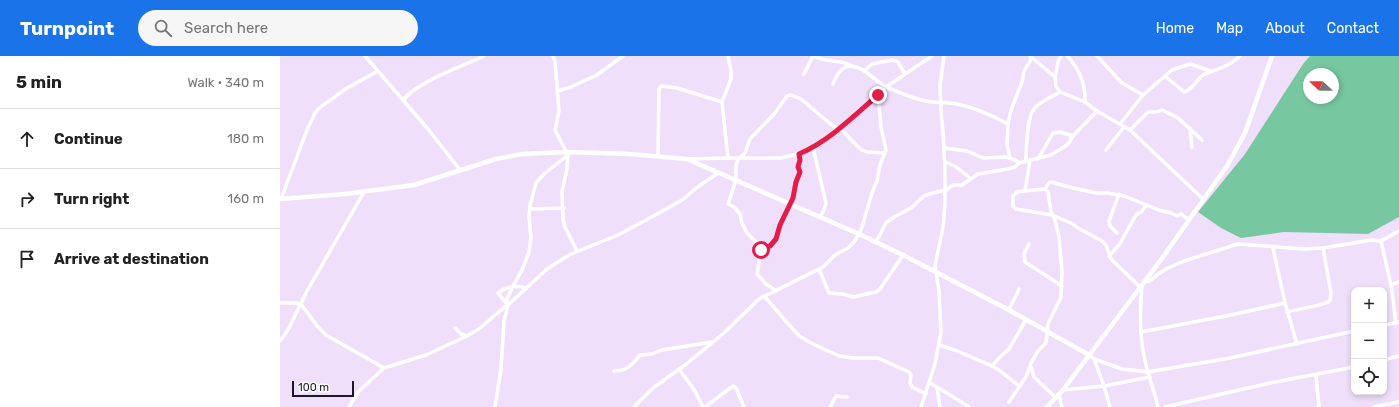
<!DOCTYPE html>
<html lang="en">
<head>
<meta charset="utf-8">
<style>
	body { margin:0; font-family:Rubik,sans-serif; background:#f6f6f6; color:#222 }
	.controls { position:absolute; right:12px; bottom:12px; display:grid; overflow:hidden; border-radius:8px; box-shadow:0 2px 6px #0003 }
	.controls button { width:36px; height:36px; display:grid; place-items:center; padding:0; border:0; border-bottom:1px solid #e0e0e0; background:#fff; color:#222; font:20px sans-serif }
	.compass { position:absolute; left:1023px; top:12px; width:36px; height:36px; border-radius:50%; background:#fff; box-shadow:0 2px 6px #0003; rotate:292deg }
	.scale { position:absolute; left:12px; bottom:10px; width:62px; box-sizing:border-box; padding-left:4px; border:2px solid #1d1821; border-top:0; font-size:11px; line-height:14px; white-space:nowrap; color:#1d1821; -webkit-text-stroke:3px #fff; paint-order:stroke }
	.stop { position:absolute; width:12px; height:12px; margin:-9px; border:3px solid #e11d48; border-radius:50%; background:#fff }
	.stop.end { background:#e11d48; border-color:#fff; box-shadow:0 1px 4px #0008 }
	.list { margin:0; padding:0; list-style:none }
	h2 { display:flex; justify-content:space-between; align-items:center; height:52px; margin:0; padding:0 16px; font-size:17px }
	h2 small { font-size:13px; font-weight:400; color:#767676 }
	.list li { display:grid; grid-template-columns:26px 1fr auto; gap:12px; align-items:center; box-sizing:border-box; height:60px; padding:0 16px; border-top:1px solid #e0e0e0 }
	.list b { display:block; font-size:15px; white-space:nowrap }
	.list em { font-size:13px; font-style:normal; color:#767676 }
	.icon { flex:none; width:22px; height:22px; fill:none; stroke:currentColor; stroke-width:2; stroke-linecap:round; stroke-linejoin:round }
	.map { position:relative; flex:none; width:1119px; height:351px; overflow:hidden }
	header { display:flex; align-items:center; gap:24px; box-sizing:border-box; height:56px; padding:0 20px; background:#1a73e8; color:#fff }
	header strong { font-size:19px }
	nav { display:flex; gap:22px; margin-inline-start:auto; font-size:14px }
	.search { width:280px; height:36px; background:#f6f6f6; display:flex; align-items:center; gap:10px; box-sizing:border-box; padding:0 14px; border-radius:22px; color:#767676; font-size:15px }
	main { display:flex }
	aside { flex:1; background:#fff }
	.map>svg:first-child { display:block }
</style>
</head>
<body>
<header>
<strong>Turnpoint</strong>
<div class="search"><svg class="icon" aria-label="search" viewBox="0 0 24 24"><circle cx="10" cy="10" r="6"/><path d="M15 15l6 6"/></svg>Search here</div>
<nav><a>Home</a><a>Map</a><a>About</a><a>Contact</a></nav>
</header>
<main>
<aside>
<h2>5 min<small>Walk · 340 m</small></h2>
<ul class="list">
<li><svg class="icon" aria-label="ahead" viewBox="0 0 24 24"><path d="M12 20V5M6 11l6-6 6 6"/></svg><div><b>Continue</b></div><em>180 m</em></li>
<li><svg class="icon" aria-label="right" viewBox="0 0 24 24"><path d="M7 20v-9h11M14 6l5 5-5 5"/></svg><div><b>Turn right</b></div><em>160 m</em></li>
<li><svg class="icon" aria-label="arrive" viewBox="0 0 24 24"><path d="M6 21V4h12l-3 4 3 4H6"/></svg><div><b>Arrive at destination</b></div></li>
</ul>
</aside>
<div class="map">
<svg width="1119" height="351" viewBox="0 0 1119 351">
	<rect width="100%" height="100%" fill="#efdffb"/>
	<!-- forest -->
	<path fill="#77c8a1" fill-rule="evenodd" d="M1030,0H1119V161L1088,178L1004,176L961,182L941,172L918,156L965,98L1023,8ZM1029,18H1053V42H1029Z"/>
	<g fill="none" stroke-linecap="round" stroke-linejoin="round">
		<!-- minor -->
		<g stroke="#fff" stroke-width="3.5">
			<path d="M85,0L148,73L180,114"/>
			<path d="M534,0C546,7 561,3 572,10"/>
			<path d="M750,0L775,21L776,30L780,36L805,46L817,55L850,74L924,144"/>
			<path d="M787,0C799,12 806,29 805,46"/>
			<path d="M817,0L842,27L863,39"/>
			<path d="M584,15L592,8L613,4L618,6L625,18"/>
			<path d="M524,18L533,0"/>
			<path d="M885,20L904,36C913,34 916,24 923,19C929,15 935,15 941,12C948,9 955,5 960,0"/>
			<path d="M775,21L778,6L781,0"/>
			<path d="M553,28C556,20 561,10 571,10C586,11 596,27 608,32C620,36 633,43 646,45C654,47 662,46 670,47C690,49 711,59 728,68L727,88L730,102"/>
			<path d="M278,35L291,31L317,19L343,0"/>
			<path d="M123,44C139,25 181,11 204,0"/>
			<path d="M728,68L731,54L742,26L744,15L752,2"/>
			<path d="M840,68L863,39L892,14L910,8L930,15"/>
			<path d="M910,72L912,91"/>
			<path d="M850,74L868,56H877L882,54L898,62L922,84"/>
			<path d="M533,91L546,147L544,154L540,161"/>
			<path d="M664,92L687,95L703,102L727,101L735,104L739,107"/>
			<path d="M826,94L844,71"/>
			<path d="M288,99L287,113L282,135L283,163L285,171L297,195"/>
			<path d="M378,100L379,33L381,30L397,32L442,46"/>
			<path d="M448,102L442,46L451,23V15L448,0"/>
			<path d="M408,103L448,102H501L525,96L533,91L559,72L606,31L652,0"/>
			<path d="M758,103L773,77L780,76L793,80"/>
			<path d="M665,106L675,110L690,122"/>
			<path d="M746,106C746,94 747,61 754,53C760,45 772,41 780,36"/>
			<path d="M765,133L744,135L737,136L733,140V150L736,153L772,159L793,168L798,172L822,185L826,189L831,203L860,231"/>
			<path d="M765,133L769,127L771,126L793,132L816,137H828L844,140L879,154L891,157L897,160L901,158L909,164"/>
			<path d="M745,135L750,105"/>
			<path d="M1,143L27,74L34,59L38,53L67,32L98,15"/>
			<path d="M250,153L284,152"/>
			<path d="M837,177L830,170L829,165L839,138"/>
			<path d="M1101,185L1111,229L1116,267"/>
			<path d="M596,186L606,167L614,161L631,152L644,140L653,137L666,134L673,129H682L698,118L728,113L735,111L739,107L771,99L784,91L788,88L793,80L817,55"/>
			<path d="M749,188L744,198L745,206L782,230"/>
			<path d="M993,192L1005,247L1017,288"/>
			<path d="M481,194L490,190L496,183L499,171L513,142L516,126L520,116L519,111L520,103L519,98"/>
			<path d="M829,200L839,189L856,159L862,155L867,149"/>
			<path d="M539,213L549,237L563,238L573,241L596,236L600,233L623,199"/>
			<path d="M865,226L871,224L878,218L888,212L904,205L958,188L1024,193L1043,192L1092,184L1101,185L1119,175"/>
			<path d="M862,229C860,252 859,277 864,300C867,317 874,334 878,351"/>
			<path d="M1111,229L1119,226"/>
			<path d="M496,235L486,228L477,218L481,194L477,187L467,177L462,167L460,158L454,151L448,148L456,124V109L459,102L465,97L470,83L495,57L507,40L511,39L521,43L553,70L563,75L577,90L582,94L587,96L605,97"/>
			<path d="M484,240L519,280L531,287L559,300L573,302H598L629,316L631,319L630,327L632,331L646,338"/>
			<path d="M226,246L232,232L242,214L249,196L251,182L249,161L250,149L256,127L264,118L288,99L275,74L279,55L275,5L273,0"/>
			<path d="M0,247H17L20,250"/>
			<path d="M226,247L218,237C227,230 236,229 246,232"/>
			<path d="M21,248L38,271L46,279L104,312"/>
			<path d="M729,254L739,233"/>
			<path d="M1007,256C1017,253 1040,250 1048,246C1051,244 1051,241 1051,237L1043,192"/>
			<path d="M1104,269L1119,266"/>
			<path d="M175,272L181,278L187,280"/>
			<path d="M861,276L951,259L1005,247"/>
			<path d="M0,285L8,274L27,235L84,136"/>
			<path d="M659,289L675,294L712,310L719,314L739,330"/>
			<path d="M809,299L814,303L842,313L868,316L950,302L1074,275"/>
			<path d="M814,303L824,330L830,351"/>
			<path d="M1104,304L1119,300"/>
			<path d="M712,310L720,301L729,293L746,264"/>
			<path d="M751,311L754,321L776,342"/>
			<path d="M399,313L415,335L423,351"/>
			<path d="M334,315C348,315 352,308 360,299L372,298L382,294L432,286"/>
			<path d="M1036,319L1039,351"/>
			<path d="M650,327L662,334L689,351"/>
			<path d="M657,331L660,351"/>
			<path d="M783,334L824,330L870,321"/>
			<path d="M779,339L782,351"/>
			<path d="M729,346L746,321L751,307L758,295L766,287L768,268L781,241L782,215L779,181L775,164L771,156L768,136L765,133"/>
			<path d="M69,351L78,336L104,312L146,299L187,280L199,273L227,249"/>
			<path d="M215,351L221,313L224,265L228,249L266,214L273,209L291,198L338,179L370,162L402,144L419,130L438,117"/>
			<path d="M354,351L373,332L405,309L444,277L479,243L543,211L555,199L568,192L574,186L579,178L582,171L592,137L597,125L600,109L606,94L601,71L598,39"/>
			<path d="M425,351L453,330L456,332L464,351"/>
			<path d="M550,351L556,340L567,341"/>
			<path d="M641,351L655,308L661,276L659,235L655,210L663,171L665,148V114L663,76L661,55L660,30L664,0"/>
			<path d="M885,351L990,327L1074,311"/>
			<path d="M1094,351L1119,346"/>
		</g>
		<!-- tertiary -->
		<g stroke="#fff" stroke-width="4.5">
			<path d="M0,143L65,138L134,129L216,103L242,98L287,96L349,98L407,103L579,178L623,199L729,254L809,299"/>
			<path d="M767,351L783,334L883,201L947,110L965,77L992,0"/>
		</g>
	</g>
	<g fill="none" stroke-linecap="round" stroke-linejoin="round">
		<!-- route -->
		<path stroke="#e11d48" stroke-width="5" d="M481,194L490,190L496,183L500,169L513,142L516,126L520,116L518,111L520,104L519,98C549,85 574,60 598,39"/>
	</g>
</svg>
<div class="controls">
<button>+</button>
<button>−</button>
<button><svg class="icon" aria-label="locate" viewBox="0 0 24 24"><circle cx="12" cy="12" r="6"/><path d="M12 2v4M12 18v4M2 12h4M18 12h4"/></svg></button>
</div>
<svg class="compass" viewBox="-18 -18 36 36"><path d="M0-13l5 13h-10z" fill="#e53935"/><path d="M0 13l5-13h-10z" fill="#767676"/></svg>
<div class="scale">100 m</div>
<div class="stop" style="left:481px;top:194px"></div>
<div class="stop end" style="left:598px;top:39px"></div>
</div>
</main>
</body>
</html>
